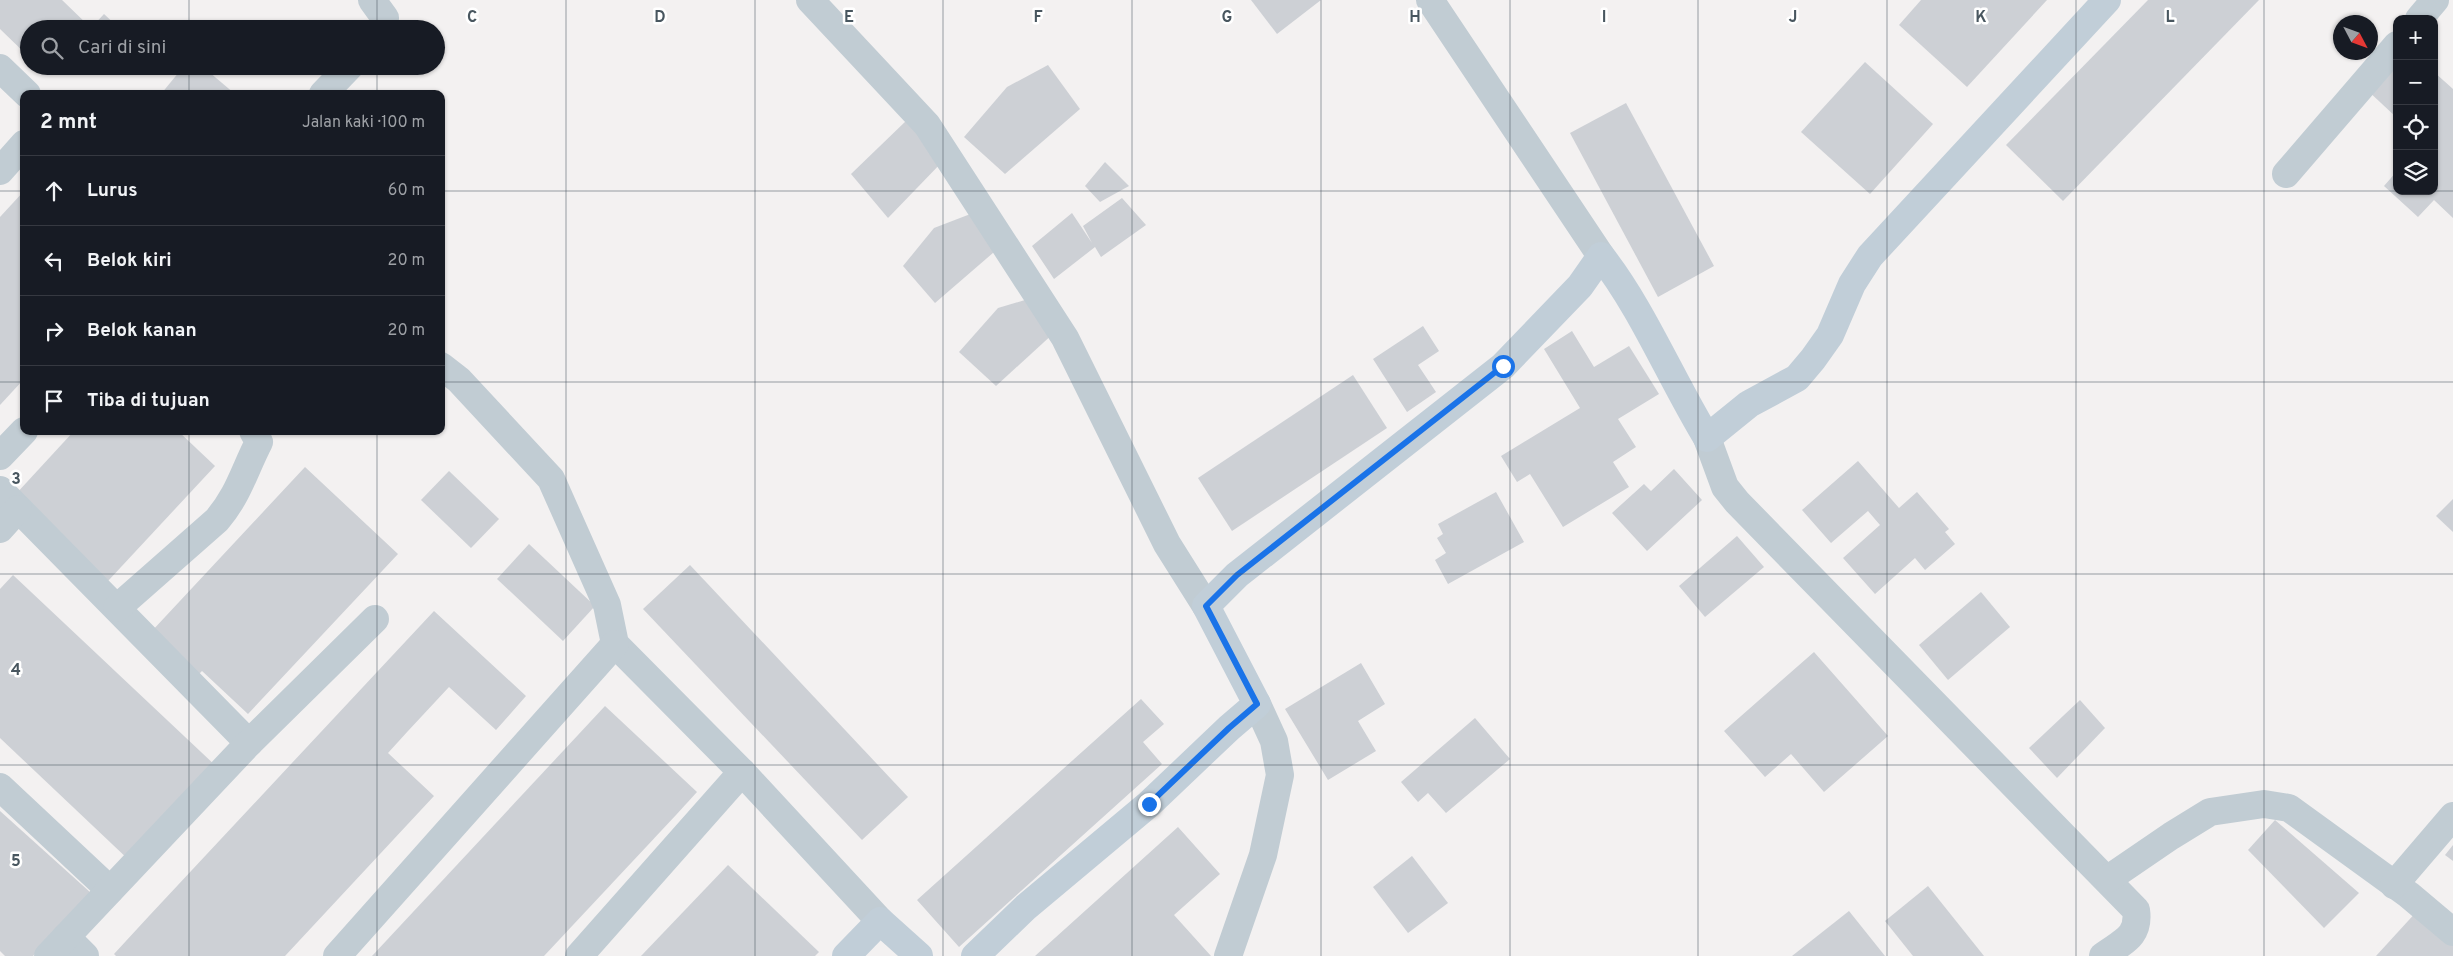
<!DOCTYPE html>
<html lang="id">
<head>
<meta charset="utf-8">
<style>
	body { margin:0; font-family:Overpass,sans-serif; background:#20242c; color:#f1f3f6 }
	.controls { position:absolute; right:15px; top:15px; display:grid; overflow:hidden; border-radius:10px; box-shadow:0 1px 4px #0004 }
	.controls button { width:45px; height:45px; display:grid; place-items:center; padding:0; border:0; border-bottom:1px solid #363941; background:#171b24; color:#f1f3f6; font:25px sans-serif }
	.compass { position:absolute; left:2333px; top:15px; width:45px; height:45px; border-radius:50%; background:#171b24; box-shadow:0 1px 4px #0004; rotate:131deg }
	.stop { position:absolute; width:15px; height:15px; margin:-11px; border:4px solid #1a73e8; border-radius:50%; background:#fff }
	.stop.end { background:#1a73e8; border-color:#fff; box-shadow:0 1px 5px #0008 }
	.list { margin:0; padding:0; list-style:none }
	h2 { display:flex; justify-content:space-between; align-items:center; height:65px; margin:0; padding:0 20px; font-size:21px }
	h2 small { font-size:16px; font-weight:400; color:#9ea1a6 }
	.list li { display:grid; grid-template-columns:32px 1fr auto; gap:15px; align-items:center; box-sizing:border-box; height:70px; padding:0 20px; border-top:1px solid #363941 }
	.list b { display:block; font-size:19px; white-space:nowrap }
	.list em { font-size:16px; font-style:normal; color:#9ea1a6 }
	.icon { flex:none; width:28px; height:28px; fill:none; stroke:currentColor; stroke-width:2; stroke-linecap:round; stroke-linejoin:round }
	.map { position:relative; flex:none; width:2453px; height:956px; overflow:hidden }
	.search { position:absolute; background:#171b24; box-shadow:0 1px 4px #0004; left:20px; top:20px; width:425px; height:55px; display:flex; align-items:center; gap:12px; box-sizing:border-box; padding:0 18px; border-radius:28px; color:#9ea1a6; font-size:19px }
	.panel { position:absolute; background:#171b24; box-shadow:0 1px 4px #0004; left:20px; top:90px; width:425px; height:345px; border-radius:10px }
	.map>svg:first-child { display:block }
</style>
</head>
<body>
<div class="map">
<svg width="2453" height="956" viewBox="0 0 2453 956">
	<rect width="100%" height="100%" fill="#f3f1f1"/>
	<!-- building -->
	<g fill="#cdd0d5">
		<path d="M0,0H62L91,28L104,14L120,29H29V57L0,29Z"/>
		<path d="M1251,0H1321L1277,34Z"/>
		<path d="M1921,0H2047L1967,87L1899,25Z"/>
		<path d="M2148,0H2259L2063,201L2006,145Z"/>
		<path d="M2397,55V116L2396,117L2366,89Z"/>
		<path d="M1865,62L1933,124L1870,194L1801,132Z"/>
		<path d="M1048,65L1080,109L1005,174L964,137L1007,87Z"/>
		<path d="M38,66H54L47,74Z"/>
		<path d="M184,66H202L235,94H161Z"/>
		<path d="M2434,72L2453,89V218L2434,200L2418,217L2384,186L2397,171V191H2434Z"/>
		<path d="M1626,103L1714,266L1658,297L1570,133Z"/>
		<path d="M907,120L944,160L888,218L851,174Z"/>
		<path d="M1105,162L1129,186L1100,202L1085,186Z"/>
		<path d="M24,191V379L0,405V217Z"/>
		<path d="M1122,198L1146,225L1101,257L1095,247L1054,279L1032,246L1072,213L1092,243L1083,226Z"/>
		<path d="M973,213L1001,246L935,303L903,266L934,228Z"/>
		<path d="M1025,300L1055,332L996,386L959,352L998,308Z"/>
		<path d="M1423,326L1439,351L1418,365L1436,392L1407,412L1373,359Z"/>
		<path d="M1572,331L1594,367L1629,346L1659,394L1618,419L1636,447L1613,462L1629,487L1563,527L1530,474L1517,482L1501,456L1580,408L1544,349Z"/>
		<path d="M1353,375L1387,428L1232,531L1198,478Z"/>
		<path d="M74,431H178L215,466L108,581L15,495Z"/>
		<path d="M1858,461L1899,508L1917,492L1949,529L1945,532L1955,544L1925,570L1915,558L1875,594L1843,558L1880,525L1868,511L1831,543L1802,510Z"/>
		<path d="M305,467L398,554L248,714L202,671L198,675L151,632Z"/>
		<path d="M1674,469L1702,500L1647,551L1612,513L1644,484L1651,491Z"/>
		<path d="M449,471L499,519L471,548L421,500Z"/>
		<path d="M1496,492L1524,542L1448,584L1435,560L1446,553L1437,538L1443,534L1438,524Z"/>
		<path d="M2453,499V532L2436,516Z"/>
		<path d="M1737,536L1764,567L1705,617L1679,586Z"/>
		<path d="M529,544L595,606L563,641L497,579Z"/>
		<path d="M690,565L908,797L862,840L643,609Z"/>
		<path d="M13,575L218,768L130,861L0,738V589Z"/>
		<path d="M1981,592L2010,627L1948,680L1919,645Z"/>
		<path d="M434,611L526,696L496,730L449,687L408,731L388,753L434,796L285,956H116L114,954L149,916Z"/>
		<path d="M1814,652L1888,736L1824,792L1791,754L1765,777L1724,731Z"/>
		<path d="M1361,663L1385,704L1358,721L1376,751L1328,780L1285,709Z"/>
		<path d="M1141,699L1164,724L1143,742L1162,764L959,947L917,900Z"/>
		<path d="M2080,700L2105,728L2057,778L2029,748Z"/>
		<path d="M605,706L697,792L676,815L544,956H372Z"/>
		<path d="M1475,718L1510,759L1446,813L1428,793L1418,802L1401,782Z"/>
		<path d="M0,811L91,893L33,956H5L0,951Z"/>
		<path d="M2275,820L2359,893L2324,928L2248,850Z"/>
		<path d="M1178,827L1220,874L1174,915L1211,956H1035Z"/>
		<path d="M2453,845V861L2445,855Z"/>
		<path d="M1412,856L1448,903L1408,933L1373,887Z"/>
		<path d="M728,865L819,952L815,956H641Z"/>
		<path d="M1928,886L1984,956H1913L1885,921Z"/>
		<path d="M2419,909L2453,939V956H2376Z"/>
		<path d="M1849,911L1885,956H1792Z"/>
	</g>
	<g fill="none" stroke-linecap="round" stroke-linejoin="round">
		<!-- street -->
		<g stroke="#c1ccd3" stroke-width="28">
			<path d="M372,0L385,18L383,29"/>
			<path d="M810,0L927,125L1065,338L1167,544L1206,606"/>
			<path d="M1430,0L1601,256"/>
			<path d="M2419,19L2435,0"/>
			<path d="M0,68L27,94"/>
			<path d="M323,94L350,66"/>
			<path d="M0,171L24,144"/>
			<path d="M2286,174L2397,45"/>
			<path d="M441,366L459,380L551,479L607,605L615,644L742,772L880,921"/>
			<path d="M1707,438L1725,487L1737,502L2136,910C2140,937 2122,942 2103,956"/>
			<path d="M0,456L24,431"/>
			<path d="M0,490L249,743"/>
			<path d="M0,529L18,509"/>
			<path d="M117,608L217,520C239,494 244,471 259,442L253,431"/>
			<path d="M0,787L110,890"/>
			<path d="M2108,879L2171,836L2210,812L2264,804L2289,808L2409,895L2453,932"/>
			<path d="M2394,885L2453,816"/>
			<path d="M66,937L85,956"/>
			<path d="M48,956L249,743L375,619"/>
			<path d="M337,956L615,644"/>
			<path d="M579,956L742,772"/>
			<path d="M1228,956L1263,855L1280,775L1274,741L1257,704"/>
		</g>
		<!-- secondary -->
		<g stroke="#c1ced8" stroke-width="28">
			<path d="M846,956L880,921L919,956"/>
			<path d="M975,956L1026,907L1149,804L1229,728L1257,704L1206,606L1237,575L1503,366L1580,286L1601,256C1642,308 1671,379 1707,438L1749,404L1797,378L1813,359L1830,335L1852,284L1870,256L2107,0"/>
		</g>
	</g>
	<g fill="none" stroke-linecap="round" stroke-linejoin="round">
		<!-- route -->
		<path stroke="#1a73e8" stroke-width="6" d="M1149,804L1229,728L1257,704L1206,606L1237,575L1503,366"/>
	</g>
	<!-- grid -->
	<path fill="none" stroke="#48565f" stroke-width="1" stroke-opacity="0.55" d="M189,0V29M377,0V29M566,0V956M755,0V956M943,0V956M1132,0V956M1321,0V956M1510,0V956M1698,0V956M1887,0V956M2076,0V956M2264,0V956M189,66V94M377,66V94M0,191H24M441,191H2397M2434,191H2453M0,382H24M441,382H2453M189,431V956M377,431V956M0,574H2453M0,765H2453"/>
	<g font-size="16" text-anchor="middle" font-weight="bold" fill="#48565f" stroke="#fff" stroke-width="5" stroke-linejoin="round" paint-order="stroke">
		<text x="472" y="22">C</text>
		<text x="660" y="22">D</text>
		<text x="849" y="22">E</text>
		<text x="1038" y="22">F</text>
		<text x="1227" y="22">G</text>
		<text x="1415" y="22">H</text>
		<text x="1604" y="22">I</text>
		<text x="1793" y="22">J</text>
		<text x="1981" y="22">K</text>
		<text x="2170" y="22">L</text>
		<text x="16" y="484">3</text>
		<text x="16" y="675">4</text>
		<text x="16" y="866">5</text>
	</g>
</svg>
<div class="controls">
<button>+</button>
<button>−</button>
<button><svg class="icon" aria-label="locate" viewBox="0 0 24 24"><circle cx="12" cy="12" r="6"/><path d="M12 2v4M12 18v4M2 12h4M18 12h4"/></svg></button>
<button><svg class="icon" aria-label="layers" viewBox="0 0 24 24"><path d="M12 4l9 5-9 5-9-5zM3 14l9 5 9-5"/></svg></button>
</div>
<svg class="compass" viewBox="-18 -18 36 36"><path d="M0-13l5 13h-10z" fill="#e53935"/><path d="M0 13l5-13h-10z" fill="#9ea1a6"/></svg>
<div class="stop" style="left:1503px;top:366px"></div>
<div class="stop end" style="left:1149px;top:804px"></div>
<div class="search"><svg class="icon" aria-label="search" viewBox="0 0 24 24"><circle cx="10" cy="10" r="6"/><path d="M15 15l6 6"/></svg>Cari di sini</div>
<section class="panel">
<h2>2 mnt<small>Jalan kaki · 100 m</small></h2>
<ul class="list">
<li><svg class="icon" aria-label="ahead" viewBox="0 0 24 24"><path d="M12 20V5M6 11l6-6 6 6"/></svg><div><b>Lurus</b></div><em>60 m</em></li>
<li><svg class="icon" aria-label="left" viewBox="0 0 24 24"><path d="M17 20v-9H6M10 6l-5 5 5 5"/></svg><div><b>Belok kiri</b></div><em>20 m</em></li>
<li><svg class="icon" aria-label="right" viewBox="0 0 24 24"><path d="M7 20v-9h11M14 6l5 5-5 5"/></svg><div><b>Belok kanan</b></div><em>20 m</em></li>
<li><svg class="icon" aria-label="arrive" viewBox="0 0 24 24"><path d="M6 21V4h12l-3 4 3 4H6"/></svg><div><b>Tiba di tujuan</b></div></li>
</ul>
</section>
</div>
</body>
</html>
